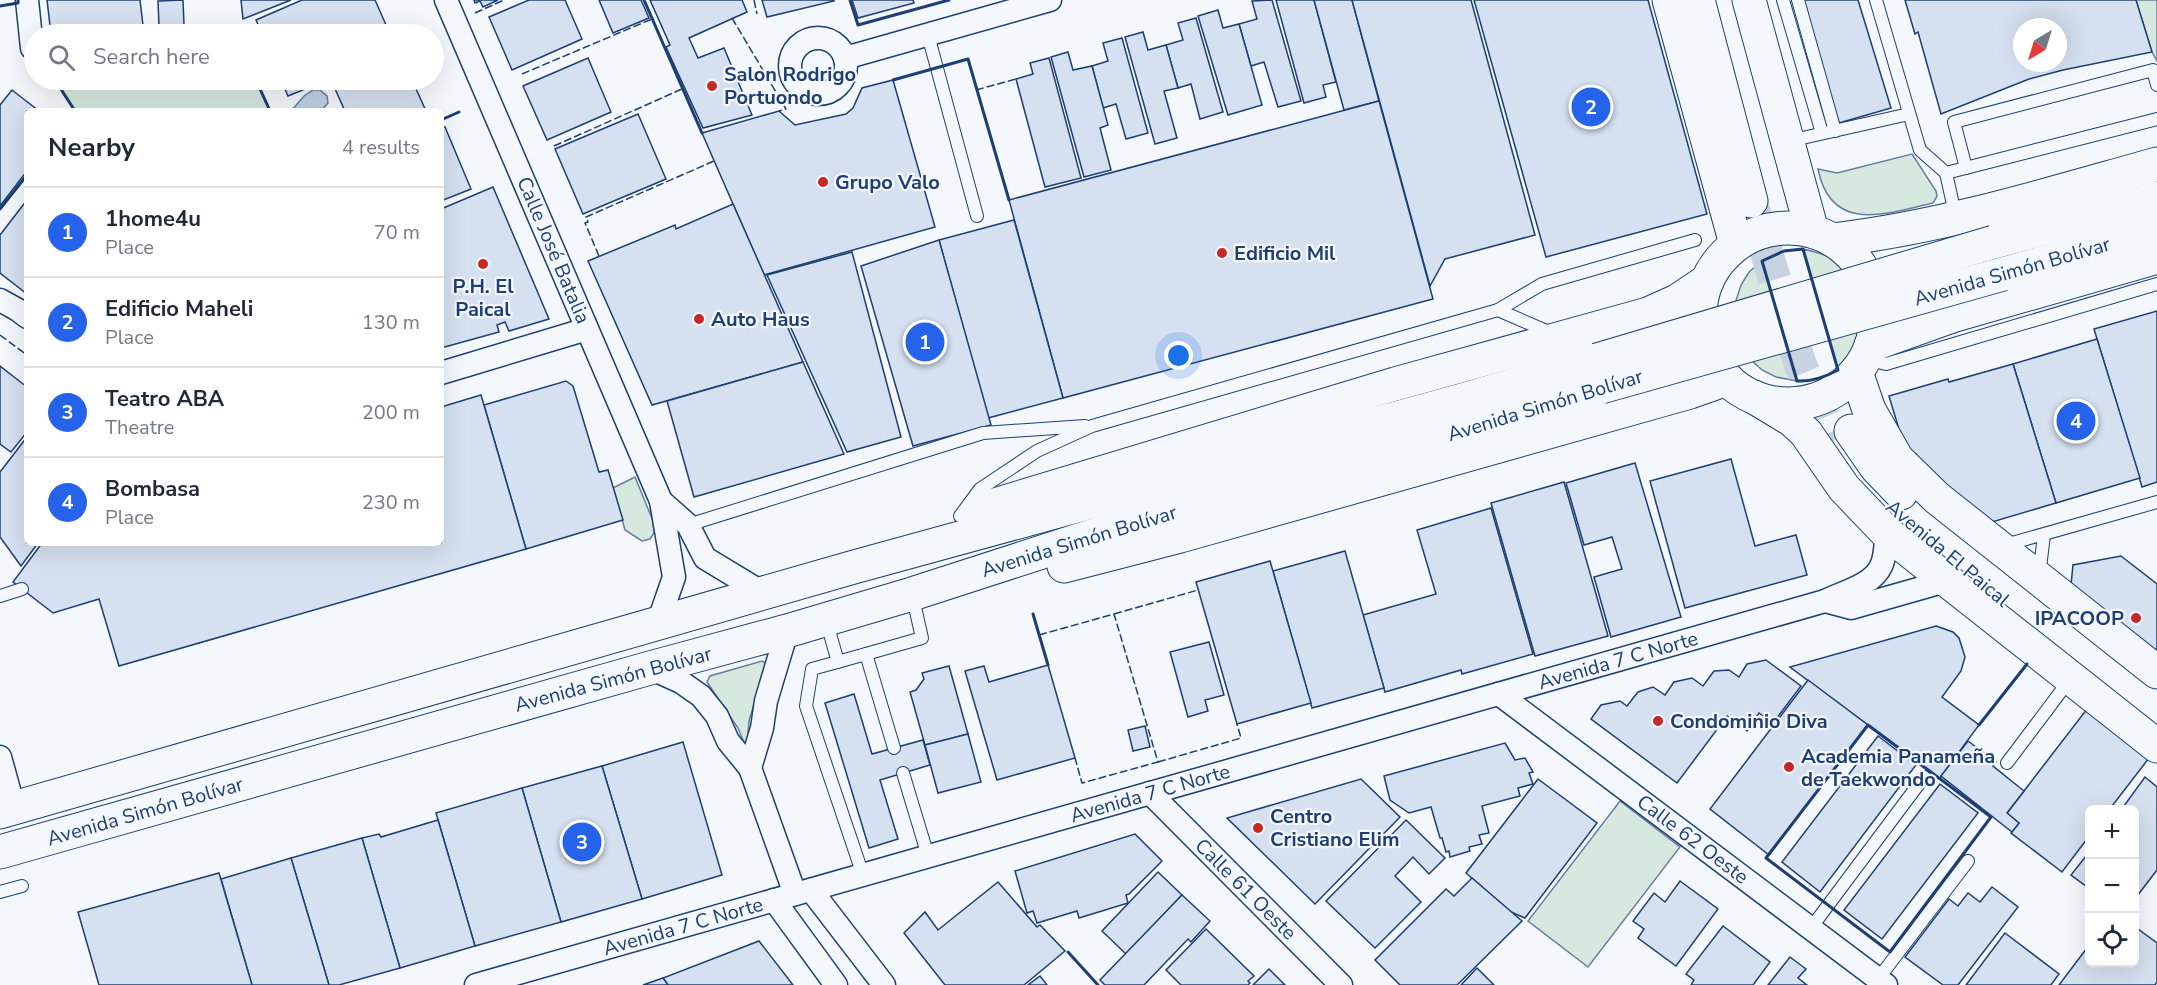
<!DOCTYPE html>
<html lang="en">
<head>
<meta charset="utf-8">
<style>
	body { margin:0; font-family:"Nunito Sans",sans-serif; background:#f6f6f7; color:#1f2937 }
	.controls { position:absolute; right:18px; bottom:18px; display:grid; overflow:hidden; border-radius:9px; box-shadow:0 6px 24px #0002 }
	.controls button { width:54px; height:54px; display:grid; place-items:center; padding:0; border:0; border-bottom:2px solid #e0e1e3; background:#fff; color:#1f2937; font:30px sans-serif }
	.compass { position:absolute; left:2013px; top:18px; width:54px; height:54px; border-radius:50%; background:#fff; box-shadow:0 6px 24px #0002; rotate:218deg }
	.you { position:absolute; left:1179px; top:356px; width:21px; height:21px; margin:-15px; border:4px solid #fff; border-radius:50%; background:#1a73e8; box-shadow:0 0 0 9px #1a73e833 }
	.badge { display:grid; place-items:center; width:39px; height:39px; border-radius:50%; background:#2563eb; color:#fff; font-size:20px; font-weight:700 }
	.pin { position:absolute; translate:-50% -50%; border:3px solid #fff; box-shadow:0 2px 6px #0006 }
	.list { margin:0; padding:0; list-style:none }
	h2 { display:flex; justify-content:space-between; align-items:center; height:78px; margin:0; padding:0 24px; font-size:26px }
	h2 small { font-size:20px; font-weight:400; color:#747a83 }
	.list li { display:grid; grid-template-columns:39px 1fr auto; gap:18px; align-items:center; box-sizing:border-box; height:90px; padding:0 24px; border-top:2px solid #e0e1e3 }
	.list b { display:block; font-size:22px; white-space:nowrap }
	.list p { margin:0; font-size:20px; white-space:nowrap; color:#747a83 }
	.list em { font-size:20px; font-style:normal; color:#747a83 }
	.icon { flex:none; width:33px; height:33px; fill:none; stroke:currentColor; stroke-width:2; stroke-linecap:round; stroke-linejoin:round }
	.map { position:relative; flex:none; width:2157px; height:985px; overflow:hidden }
	.search { position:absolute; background:#fff; box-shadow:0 6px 24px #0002; left:24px; top:24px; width:420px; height:66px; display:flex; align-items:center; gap:15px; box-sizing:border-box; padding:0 21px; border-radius:33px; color:#747a83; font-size:22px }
	.panel { position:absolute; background:#fff; box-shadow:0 6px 24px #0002; left:24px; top:108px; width:420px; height:438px; border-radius:9px }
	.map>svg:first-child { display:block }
</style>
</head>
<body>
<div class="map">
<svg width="2157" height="985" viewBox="0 0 2157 985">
	<rect width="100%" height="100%" fill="#f4f7fb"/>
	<!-- green -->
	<g fill="#d7e8df" stroke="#687fa3" stroke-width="1.5">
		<path d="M2136,0H2157V61L2152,52Z"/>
		<path d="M55,80H256L270,111H75Z"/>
		<path d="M1912,154L1936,191L1937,196L1933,203C1888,213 1831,235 1818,169L1837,173Z"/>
		<path d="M1803,249C1821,253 1846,260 1854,278C1856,285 1857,294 1859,301C1861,308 1864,316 1865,323C1866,342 1850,358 1838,370Z"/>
		<path d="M1762,261L1797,381L1776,377L1762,370L1748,357L1733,310L1741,285L1749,272Z"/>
		<path d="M635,477L653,521L654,533L650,539L642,541L625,530L613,488Z"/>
		<path d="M762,661L766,664L749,721L747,745H745L738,728L707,682L710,676Z"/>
		<path d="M1620,801L1680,847L1588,967L1528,921Z"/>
	</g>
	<!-- water -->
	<path fill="#bed0e5" stroke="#687fa3" stroke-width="1.5" d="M313,90H320L327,96L328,103L321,111H291L304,96Z"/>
	<!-- building -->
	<g fill="#d5e0f0" stroke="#1d3f73" stroke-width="1.5" fill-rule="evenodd">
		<path d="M47,0H140L144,34H51Z"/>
		<path d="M183,0L184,25L159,26L158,1Z"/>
		<path d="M241,0H291L243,19Z"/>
		<path d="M302,0H375L390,34H262L256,20Z"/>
		<path d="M474,0H498L483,7L480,1L475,3Z"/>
		<path d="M529,0H565L582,39L512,70L489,17Z"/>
		<path d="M599,0H641L649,18L613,33Z"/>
		<path d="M650,0H742L747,12L689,38L698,58L724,48L752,115L703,128L666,47L670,45Z"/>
		<path d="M762,0H834V1L767,17Z"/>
		<path d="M852,0H913L914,3L858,18Z"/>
		<path d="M1272,0L1301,101L1278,107L1264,62L1251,66L1239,24L1257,19L1252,1Z"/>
		<path d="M1276,0H1314L1336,82L1323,85L1326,97L1304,103Z"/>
		<path d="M1314,0H1352L1379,101L1344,110Z"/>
		<path d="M1352,0H1471L1535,235L1445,259L1430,286Z"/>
		<path d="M1474,0H1648L1707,214L1546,257Z"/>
		<path d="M1802,0H1858L1891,108L1839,123Z"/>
		<path d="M1905,0H2136L2152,52L2063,70L2029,79L1941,114L1918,32L1915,34ZM2022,27H2058V63H2022Z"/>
		<path d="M1218,10L1223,28L1239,24L1262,105L1228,115L1198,16Z"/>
		<path d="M1196,18L1223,112L1200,119L1191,84L1178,88L1166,45L1183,40L1178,23Z"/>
		<path d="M1143,32L1148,50L1166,45L1178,88L1164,91L1177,138L1155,144L1125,37Z"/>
		<path d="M1122,38L1148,133L1126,139L1116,104L1103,108L1092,66L1108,61L1103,43Z"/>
		<path d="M1068,52L1073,70L1092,66L1108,125L1100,128L1111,170L1084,177L1051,57Z"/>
		<path d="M588,58L611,112L547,140L523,86Z"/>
		<path d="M1049,58L1081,178L1045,187L1016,79L1033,74L1030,63Z"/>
		<path d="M281,80H327L288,96Z"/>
		<path d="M331,80H412L426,111H374V109L369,111H345Z"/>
		<path d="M893,80L935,227L764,275L702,133L779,111L795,125L846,114L853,108L862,88Z"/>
		<path d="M12,90L39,111H27V171L0,206V105Z"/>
		<path d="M1379,101L1433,299L1063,398L1009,200Z"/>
		<path d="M638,114L666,179L583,214L555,149Z"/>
		<path d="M445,127L471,189L441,201V128Z"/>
		<path d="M493,187L549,319L509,331L505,322L497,325L499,332L441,348V209Z"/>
		<path d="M27,200V294L0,273V235Z"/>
		<path d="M733,204L803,362L652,405L588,261L675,225L676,229Z"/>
		<path d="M1014,220L1063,398L988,418L939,240Z"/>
		<path d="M939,240L991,425L913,446L861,266Z"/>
		<path d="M852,252L901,437L847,452L767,275Z"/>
		<path d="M2157,311V482L2142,487L2094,329Z"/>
		<path d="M2097,339L2140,478L2056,503L2013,364Z"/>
		<path d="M803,362L844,454L694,497L667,401Z"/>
		<path d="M2013,364L2056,503L1992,522L1920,466L1916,454L1907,456L1889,396L1948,379L1949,382Z"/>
		<path d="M0,366L27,387V432L11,452L0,444Z"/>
		<path d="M566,381L573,386L599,472L608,470L623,520L526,549L484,405Z"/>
		<path d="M481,395L526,549L119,666L99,599L53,613L13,582L42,543H441V407Z"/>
		<path d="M27,437V543H38L21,566L0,537V472Z"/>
		<path d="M1731,459L1755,546L1796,535L1807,575L1685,608L1650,481Z"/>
		<path d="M1635,463L1681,617L1611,637L1594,577L1622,569L1612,537L1584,545L1566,483Z"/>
		<path d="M1564,482L1608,636L1535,656L1491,503Z"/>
		<path d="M1491,508L1533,654L1462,674L1461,670L1385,692L1363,615L1436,594L1417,530Z"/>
		<path d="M1345,551L1384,688L1312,708L1273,571Z"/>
		<path d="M2121,556L2157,584V651L2071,585L2073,565Z"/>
		<path d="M1270,561L1311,703L1237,724L1196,582Z"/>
		<path d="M1936,626L1953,632L1959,638L1965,657L1961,671L1942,697L1979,725L1939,779L1790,667Z"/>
		<path d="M1209,642L1224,695L1205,700L1208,711L1188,717L1170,652Z"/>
		<path d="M1766,660L1801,686L1773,723L1759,713L1747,731L1727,716L1677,783L1591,719L1601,705L1620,701L1627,706L1638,692L1653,687L1665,695L1674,682L1692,678L1703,686L1714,671L1729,670L1739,677L1747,664Z"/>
		<path d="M1048,665L1075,758L997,780L965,671L984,666L989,682Z"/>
		<path d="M949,666L968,734L925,745L910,692L916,690L924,679L922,673Z"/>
		<path d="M1808,680L1868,725L1769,855L1710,809Z"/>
		<path d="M854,694L872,754L923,740L930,765L880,780L898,839L869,848L825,703Z"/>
		<path d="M2087,709L2149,758L2109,810H2090V835L2062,872L2011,833L2019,823L2007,813Z"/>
		<path d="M1145,726L1150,747L1133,751L1128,730Z"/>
		<path d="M968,734L981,782L938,793L925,745Z"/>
		<path d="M1878,736L1916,765L1820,892L1782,862Z"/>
		<path d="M1968,741L1996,762L1993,766L2024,791L2007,813L2019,823L2012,832L1941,776Z"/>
		<path d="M683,742L722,875L642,899L602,766Z"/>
		<path d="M1505,743L1515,760L1525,758L1533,772L1529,773L1533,784L1518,788L1520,796L1482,806L1489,833L1479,835L1482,844L1469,847L1470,851L1450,857L1449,851L1446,852L1442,838H1440L1431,807L1409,813L1390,800L1384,776Z"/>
		<path d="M602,766L642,899L561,922L522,788Z"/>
		<path d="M2145,777L2157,787V870L2134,900V810H2121Z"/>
		<path d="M1361,779L1400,817L1315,904L1227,818Z"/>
		<path d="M1538,779L1597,823L1525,918L1511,912L1466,873Z"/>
		<path d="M1940,784L1978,813L1882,939L1844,910Z"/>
		<path d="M522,788L561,922L475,946L436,813Z"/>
		<path d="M438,820L475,946L400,968L362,838L379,834L381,837Z"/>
		<path d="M1406,820L1445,858L1429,874L1413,857L1395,876L1421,902L1375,948L1326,901Z"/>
		<path d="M1135,834L1162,861L1129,894L1126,895L1128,903L1079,918L1077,911L1037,923L1033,911L1027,913L1015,871Z"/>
		<path d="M362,838L400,968L339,985H329L291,858Z"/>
		<path d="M2090,851V889L2071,875Z"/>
		<path d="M291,858L329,985H252L221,879Z"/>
		<path d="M1158,872L1182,895L1126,954L1102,931Z"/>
		<path d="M219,873L252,985H99L78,912Z"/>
		<path d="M1472,878L1522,921L1457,985H1400L1375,960L1446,889L1454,896Z"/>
		<path d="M1680,881L1718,909L1676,966L1638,938L1644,929L1633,921L1654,893L1665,902Z"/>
		<path d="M998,882L1037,927L1040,925L1065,951L1024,985H945L904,933L925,912L938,930Z"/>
		<path d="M1992,887L2018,907L1958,985H1943L1905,957L1949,899L1958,906L1968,893L1980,902Z"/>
		<path d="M1182,895L1210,921L1191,942L1188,939L1144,985H1105L1100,980Z"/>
		<path d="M1723,926L1770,962L1753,985H1691L1694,980L1686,974Z"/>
		<path d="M2134,926L2157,943V982L2155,985H2059L2090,944V962H2134Z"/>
		<path d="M1206,929L1254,976L1248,981L1250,983L1248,985H1181L1166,970Z"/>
		<path d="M2005,933L2059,974L2051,985H1966Z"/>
		<path d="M759,941L793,985H668L663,978Z"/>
		<path d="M1790,957L1806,969L1798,978L1807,985H1768Z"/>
		<path d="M1477,968L1494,985H1461Z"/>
		<path d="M1269,969L1285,985H1253Z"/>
		<path d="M1040,976L1047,985H1028Z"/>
		<path d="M663,978L668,985H643Z"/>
	</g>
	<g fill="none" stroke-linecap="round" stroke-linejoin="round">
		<!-- secondary-tunnel -->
		<path stroke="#c9d2e0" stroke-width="33" stroke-dasharray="33 16" stroke-linecap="butt" d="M1751,201L1800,364L1833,441"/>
		<defs>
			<g id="service">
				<path d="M1783,0L1822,133"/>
				<path d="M1798,0L1835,131"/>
				<path d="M1876,0L1920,150L1946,173L2157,119"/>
				<path d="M928,35L977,216"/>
				<path d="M1789,141L1909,114"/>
				<path d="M1966,168L1954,122L2153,70L2157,85"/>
				<path d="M1946,173L1956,218"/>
				<path d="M1498,310L1542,284L1695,240"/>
				<path d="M1865,359L1886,364L2157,284"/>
				<path d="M960,516L980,489L1037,451L1092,426L1498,310L1551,333"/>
				<path d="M688,525L983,433L1085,426"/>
				<path d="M2005,545L2157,502"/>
				<path d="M2039,576L2044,535"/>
				<path d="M0,596L22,589"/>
				<path d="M826,620L838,662"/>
				<path d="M866,654L922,638L912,594"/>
				<path d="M2007,763L2071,678"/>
				<path d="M903,773L928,856"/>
				<path d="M863,875L806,706L812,669L866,654L894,748"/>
				<path d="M0,892L22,886"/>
				<path d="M1811,928L1924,777"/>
				<path d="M1878,979L1968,861"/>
			</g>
			<g id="minor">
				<path d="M27,0L32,48"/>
				<path d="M446,0L661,501L674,577L658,623"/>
				<circle cx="818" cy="66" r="28"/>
				<path d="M845,58L1050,0"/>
				<path d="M0,300L18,310L27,317"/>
				<path d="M441,373L587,329"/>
				<path d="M661,501L688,525L705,558L763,593"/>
				<path d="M1825,601L1851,608L1946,581"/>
				<path d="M650,668L681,682L701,696L717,716L728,741L750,768L795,894"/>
				<path d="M1499,694L1886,985"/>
				<path d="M0,757L14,808"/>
				<path d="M750,768L762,728L766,701L787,631"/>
				<path d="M1150,793L1341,985"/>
				<path d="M811,890L884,985"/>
				<path d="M774,900L836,985"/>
				<path d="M476,985L1825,601C1843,592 1873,585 1881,566C1886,557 1885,543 1887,533"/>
			</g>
			<g id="secondary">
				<path d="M1669,0L1736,244"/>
				<path d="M1698,0L1751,201"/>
				<path d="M1749,0L1812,231"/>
				<path d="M1856,372L1869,410L1897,459L1937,498L2157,672"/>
				<path d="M1754,397L1792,420L1806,433L1844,488L1887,533L2157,746"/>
				<path d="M1851,431L1876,467L1901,493"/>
			</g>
			<g id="primary">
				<circle cx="1788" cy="316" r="88"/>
				<path d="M1833,240C1944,227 2049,194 2157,164"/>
				<path d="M1994,242L2157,198"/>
				<path d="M2003,274L2157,230"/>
				<path d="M1871,345L1952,316L2157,257"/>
				<path d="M978,510L1395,384L1648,314L1677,301L1707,281"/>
				<path d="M1064,566L1180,536L1690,392L1727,379"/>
				<path d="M0,812L854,567L1466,399L1597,360"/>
				<path d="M0,852L650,668L787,631L912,594L1110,530L1462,430L1601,387"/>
			</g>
		</defs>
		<!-- service casing -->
		<use href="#service" stroke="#1d3f73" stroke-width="14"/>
		<!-- minor casing -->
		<use href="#minor" stroke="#1d3f73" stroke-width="25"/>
		<!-- secondary casing -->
		<use href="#secondary" stroke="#1d3f73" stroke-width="35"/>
		<!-- primary casing -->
		<use href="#primary" stroke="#1d3f73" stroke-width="35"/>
		<!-- service -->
		<use href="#service" stroke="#f4f7fb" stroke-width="12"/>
		<!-- minor -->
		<use href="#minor" stroke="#f4f7fb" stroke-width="22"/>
		<!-- secondary -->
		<use href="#secondary" stroke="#f4f7fb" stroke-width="33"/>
		<!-- primary -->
		<use href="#primary" stroke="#f4f7fb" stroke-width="33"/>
		<defs>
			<g id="primary-bridge">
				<path d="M1597,360L1994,242"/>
				<path d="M1601,387L2003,274"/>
			</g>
		</defs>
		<!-- primary-bridge casing -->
		<use href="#primary-bridge" stroke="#1d3f73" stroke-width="35" stroke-linecap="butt"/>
		<!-- primary-bridge -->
		<use href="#primary-bridge" stroke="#f4f7fb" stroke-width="33"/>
		<!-- fence -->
		<g stroke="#1d3f73" stroke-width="1.5" stroke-dasharray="8 3" stroke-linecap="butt">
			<path d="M754,0L757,14"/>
			<path d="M475,13L504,0"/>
			<path d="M732,18L786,109L779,111"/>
			<path d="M522,74L652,19"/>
			<path d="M976,90L1016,79"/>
			<path d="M554,146L682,89"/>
			<path d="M599,256L585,223L588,222L586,217L714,161"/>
			<path d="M0,335L27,355"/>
			<path d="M1114,614L1198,590"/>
			<path d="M1039,635L1114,614L1158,762L1082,783L1075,758"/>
			<path d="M1158,762L1241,738L1237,724"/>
		</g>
		<!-- wall -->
		<g stroke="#1d3f73" stroke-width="3">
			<path d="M644,0L702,133"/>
			<path d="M850,0L858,25L949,0"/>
			<path d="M0,6L18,3V0"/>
			<path d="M230,34H235"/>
			<path d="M55,80L75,111"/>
			<path d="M256,80L270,111"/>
			<path d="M893,80L968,59L1009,200"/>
			<path d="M441,120L459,112"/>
			<path d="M0,209L27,175"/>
			<path d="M1803,249L1838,370C1825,377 1812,382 1797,381L1762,261L1784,251Z"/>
			<path d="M1033,614L1048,665"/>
			<path d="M1868,725L1991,817L1890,952L1766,858Z"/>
			<path d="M1979,725L2027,664"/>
			<path d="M1068,952L1098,985"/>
		</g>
	</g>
	<!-- markers -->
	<g fill="#c62828" stroke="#f4f7fb" stroke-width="2">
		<circle cx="712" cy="86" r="6"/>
		<circle cx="823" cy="182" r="6"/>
		<circle cx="1222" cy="253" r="6"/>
		<circle cx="483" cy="264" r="6"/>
		<circle cx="699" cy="319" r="6"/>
		<circle cx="2136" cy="618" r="6"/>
		<circle cx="1658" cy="721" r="6"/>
		<circle cx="1789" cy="767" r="6"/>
		<circle cx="1258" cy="828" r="6"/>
	</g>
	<g text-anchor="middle" stroke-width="4.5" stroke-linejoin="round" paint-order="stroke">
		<!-- poi labels -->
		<g font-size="20" font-weight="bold" fill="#1d3f73" stroke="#f4f7fb" text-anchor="start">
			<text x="724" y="81">Salon Rodrigo<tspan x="724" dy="23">Portuondo</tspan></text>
			<text x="835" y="189">Grupo Valo</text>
			<text x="1234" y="260">Edificio Mil</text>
			<text x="483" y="293" text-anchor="middle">P.H. El<tspan x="483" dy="23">Paical</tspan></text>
			<text x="711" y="326">Auto Haus</text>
			<text x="2124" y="625" text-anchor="end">IPACOOP</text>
			<text x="1670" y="728">Condominio Diva</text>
			<text x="1801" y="763">Academia Panameña<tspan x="1801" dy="23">de Taekwondo</tspan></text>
			<text x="1270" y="823">Centro<tspan x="1270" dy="23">Cristiano Elim</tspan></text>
		</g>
		<!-- street labels -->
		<g font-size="20" fill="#1d3f73" stroke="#f4f7fb">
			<text transform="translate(554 250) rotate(67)" y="7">Calle José Batalia</text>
			<text transform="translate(2012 271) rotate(-16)" y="7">Avenida Simón Bolívar</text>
			<text transform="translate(1545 405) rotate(-17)" y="7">Avenida Simón Bolívar</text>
			<text transform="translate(1079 541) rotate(-17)" y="7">Avenida Simón Bolívar</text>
			<text transform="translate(1948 553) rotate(40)" y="7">Avenida El Paical</text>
			<text transform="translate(1618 660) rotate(-16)" y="7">Avenida 7 C Norte</text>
			<text transform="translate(613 679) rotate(-15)" y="7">Avenida Simón Bolívar</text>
			<text transform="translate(1150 793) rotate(-16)" y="7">Avenida 7 C Norte</text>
			<text transform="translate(145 811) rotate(-16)" y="7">Avenida Simón Bolívar</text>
			<text transform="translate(1693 839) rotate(37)" y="7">Calle 62 Oeste</text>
			<text transform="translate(1246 889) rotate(45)" y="7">Calle 61 Oeste</text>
			<text transform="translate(683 926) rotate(-16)" y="7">Avenida 7 C Norte</text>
		</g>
	</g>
</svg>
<div class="controls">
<button>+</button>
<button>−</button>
<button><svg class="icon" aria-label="locate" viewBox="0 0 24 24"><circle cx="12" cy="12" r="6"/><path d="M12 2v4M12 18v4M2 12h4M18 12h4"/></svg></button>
</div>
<svg class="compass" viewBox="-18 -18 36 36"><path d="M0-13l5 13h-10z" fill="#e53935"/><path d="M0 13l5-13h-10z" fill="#747a83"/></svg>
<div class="you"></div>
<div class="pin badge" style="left:925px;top:342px">1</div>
<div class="pin badge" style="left:1591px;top:107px">2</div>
<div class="pin badge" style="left:582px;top:842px">3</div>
<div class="pin badge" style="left:2076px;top:421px">4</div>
<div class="search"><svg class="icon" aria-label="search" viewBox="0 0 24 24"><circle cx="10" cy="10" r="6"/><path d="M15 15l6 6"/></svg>Search here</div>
<section class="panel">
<h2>Nearby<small>4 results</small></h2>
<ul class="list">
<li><span class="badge">1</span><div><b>1home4u</b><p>Place</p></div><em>70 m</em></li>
<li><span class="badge">2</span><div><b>Edificio Maheli</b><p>Place</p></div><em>130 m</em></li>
<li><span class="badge">3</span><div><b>Teatro ABA</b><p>Theatre</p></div><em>200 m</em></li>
<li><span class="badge">4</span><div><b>Bombasa</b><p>Place</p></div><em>230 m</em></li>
</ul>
</section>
</div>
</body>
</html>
